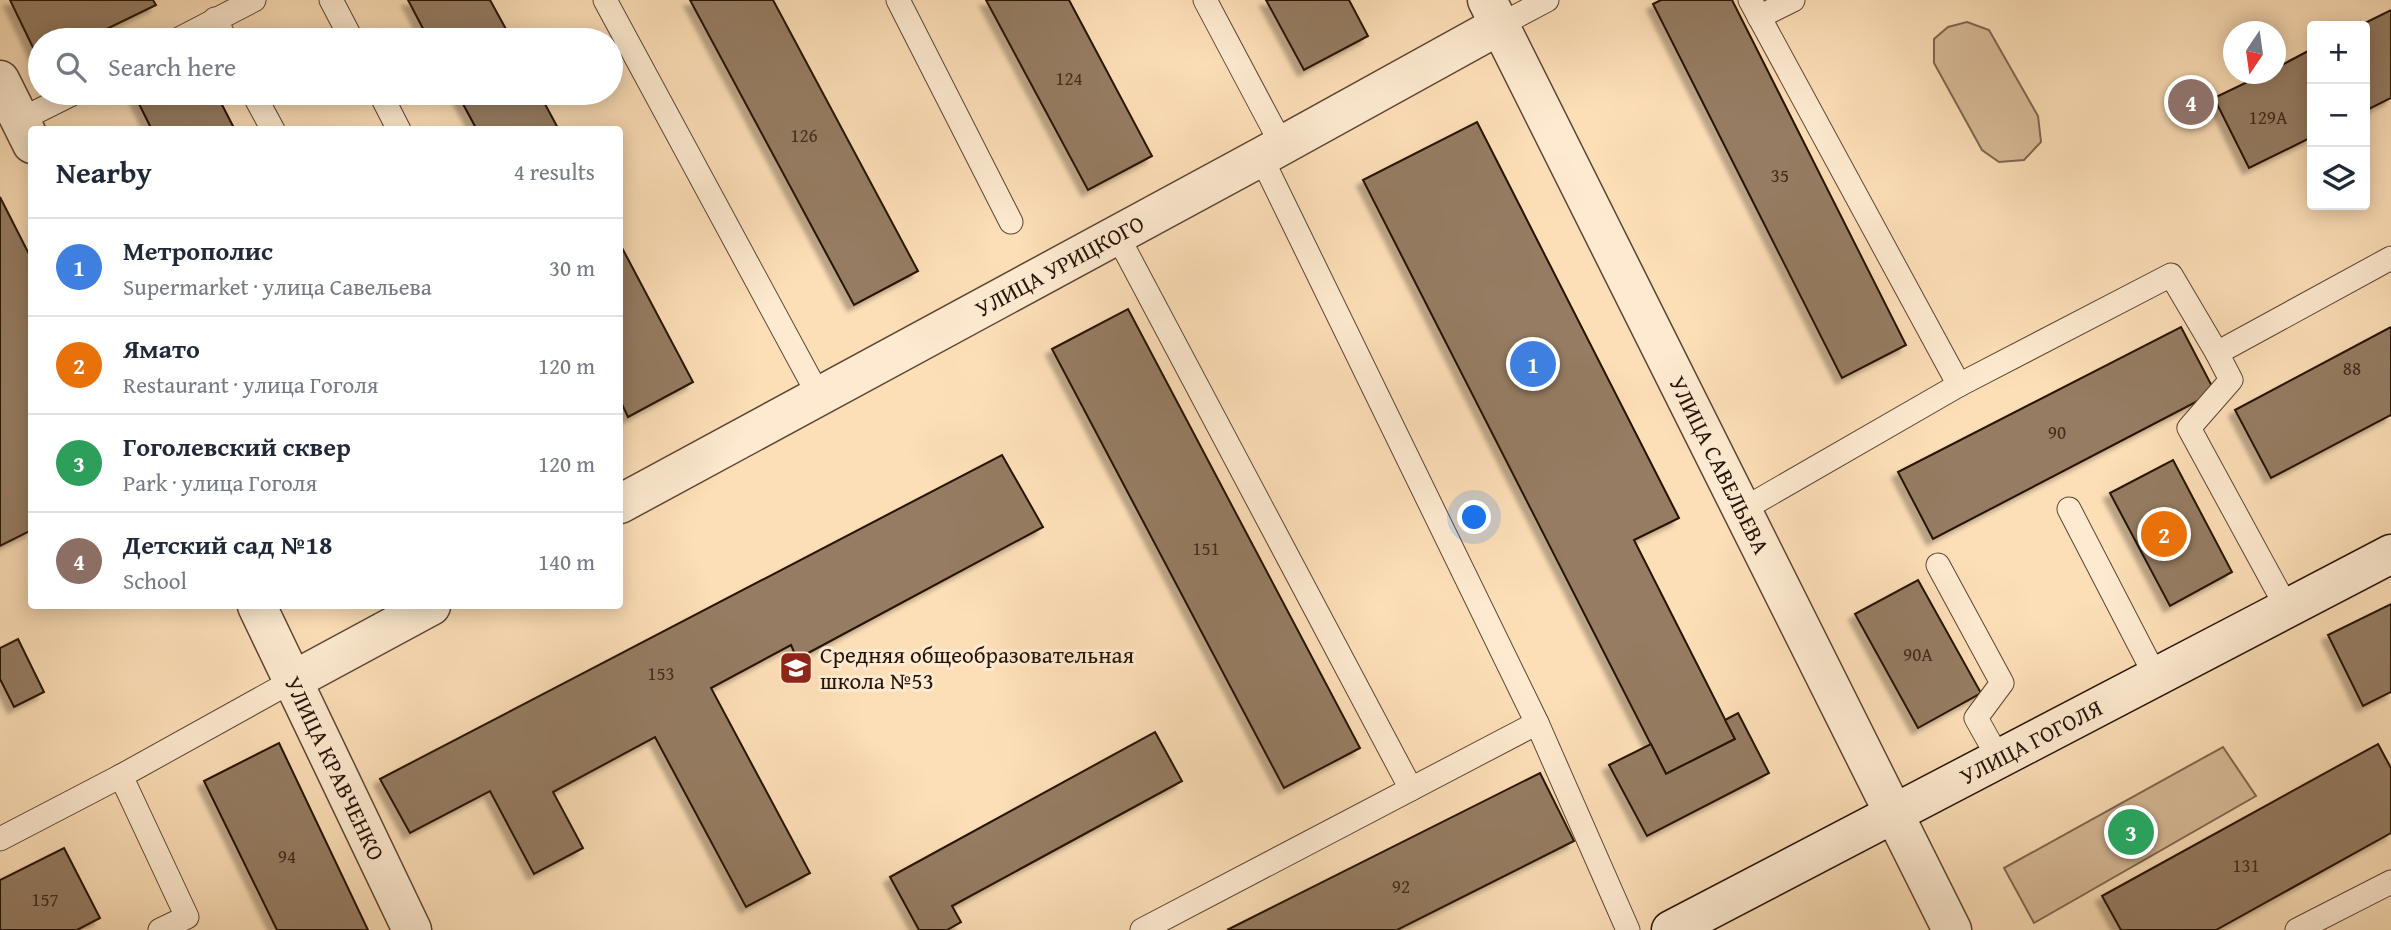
<!DOCTYPE html>
<html lang="en">
<head>
<meta charset="utf-8">
<style>
	body { margin:0; font-family:"Gentium Book Plus",serif; background:#f6f6f7; color:#1f2937 }
	.controls { position:absolute; right:21px; top:21px; display:grid; overflow:hidden; border-radius:7px; box-shadow:0 4px 18px #0003 }
	.controls button { width:63px; height:63px; display:grid; place-items:center; padding:0; border:0; border-bottom:2px solid #e0e1e3; background:#fff; color:#1f2937; font:35px sans-serif }
	.compass { position:absolute; left:2223px; top:21px; width:63px; height:63px; border-radius:50%; background:#fff; box-shadow:0 4px 18px #0003; rotate:193deg }
	.you { position:absolute; left:1475px; top:518px; width:24px; height:24px; margin:-18px; border:5px solid #fff; border-radius:50%; background:#1a73e8; box-shadow:0 0 0 10px #1a73e833 }
	.badge { display:grid; place-items:center; width:46px; height:46px; border-radius:50%; background:#d93025; color:#fff; font-size:23px; font-weight:700 }
	.pin { position:absolute; translate:-50% -50%; border:4px solid #fff; box-shadow:0 2px 7px #0006 }
	.list { margin:0; padding:0; list-style:none }
	h2 { display:flex; justify-content:space-between; align-items:center; height:91px; margin:0; padding:0 28px; font-size:30px }
	h2 small { font-size:23px; font-weight:400; color:#747a83 }
	.list li { display:grid; grid-template-columns:46px 1fr auto; gap:21px; align-items:center; box-sizing:border-box; height:98px; padding:0 28px; border-top:2px solid #e0e1e3 }
	.list b { display:block; font-size:26px; white-space:nowrap }
	.list p { margin:0; font-size:23px; white-space:nowrap; color:#747a83 }
	.list em { font-size:23px; font-style:normal; color:#747a83 }
	.icon { flex:none; width:38px; height:38px; fill:none; stroke:currentColor; stroke-width:2; stroke-linecap:round; stroke-linejoin:round }
	.map { position:relative; flex:none; width:2391px; height:930px; overflow:hidden }
	.search { position:absolute; background:#fff; box-shadow:0 4px 18px #0003; left:28px; top:28px; width:595px; height:77px; display:flex; align-items:center; gap:18px; box-sizing:border-box; padding:0 24px; border-radius:38px; color:#747a83; font-size:26px }
	.panel { position:absolute; background:#fff; box-shadow:0 4px 18px #0003; left:28px; top:126px; width:595px; height:483px; border-radius:7px }
	.map>svg:first-child { display:block }
</style>
</head>
<body>
<div class="map">
<svg width="2391" height="930" viewBox="0 0 2391 930">
	<defs>
		<filter id="shadow"><feDropShadow dx="-6" dy="6" stdDeviation="2" flood-color="#0004"/></filter>
	</defs>
	<rect width="100%" height="100%" fill="#fcdeb7"/>
	<filter id="stains"><feTurbulence type="fractalNoise" baseFrequency=".00286" numOctaves="4"/><feColorMatrix values="0 0 0 0 .2 0 0 0 0 .09 0 0 0 0 .02 0 0 0 .5 -.17"/></filter>
	<radialGradient id="worn" r=".72"><stop offset=".6" stop-color="#630" stop-opacity="0"/><stop offset="1" stop-color="#630" stop-opacity=".3"/></radialGradient>
	<!-- green -->
	<g fill="#d8bb99" stroke="#7f6650" stroke-width="2">
		<path d="M1967,22L1989,30L2038,116L2041,142L2024,160L1999,162L1982,150L1934,63V39L1948,27Z"/>
		<path d="M2223,747L2256,796L2034,923L2004,868Z"/>
	</g>
	<!-- building -->
	<g fill="#957c62" stroke="#261206" stroke-width="2" filter="url(#shadow)">
		<path d="M10,0H153L156,5L84,40H40V62Z"/>
		<path d="M408,0H490L512,40H429Z"/>
		<path d="M690,0H773L918,271L854,305Z"/>
		<path d="M986,0H1069L1152,156L1088,190Z"/>
		<path d="M1266,0H1349L1368,36L1304,70Z"/>
		<path d="M1661,0H1732L1906,345L1842,378L1653,4Z"/>
		<path d="M2391,10V98L2365,111V26H2359Z"/>
		<path d="M2312,49V137L2249,168L2214,98L2264,74H2276V68Z"/>
		<path d="M146,93H216L235,130H152L136,98Z"/>
		<path d="M457,93H539L559,130H477Z"/>
		<path d="M1477,122L1679,518L1634,540L1735,739L1666,774L1363,180Z"/>
		<path d="M0,197L32,260V530L0,546Z"/>
		<path d="M620,244L693,382L628,417L620,400Z"/>
		<path d="M1128,309L1360,748L1284,788L1052,349Z"/>
		<path d="M2181,327L2215,392L1933,539L1898,472Z"/>
		<path d="M2391,327V415L2271,478L2235,410Z"/>
		<path d="M1002,455L1043,527L797,659L791,645L711,688L810,873L746,907L655,737L553,792L583,848L534,874L490,791L410,833L380,779Z"/>
		<path d="M2173,460L2232,572L2170,606L2110,493Z"/>
		<path d="M1918,580L1981,693L1918,728L1855,614Z"/>
		<path d="M2391,604V692L2363,706L2328,635Z"/>
		<path d="M18,639L44,692L14,707L0,679V648Z"/>
		<path d="M1738,713L1769,773L1647,836L1609,765L1651,744L1666,774L1735,739L1725,720Z"/>
		<path d="M1155,732L1182,781L952,906L961,922L947,930H919L890,877Z"/>
		<path d="M279,743L368,930H277L204,781Z"/>
		<path d="M2378,744L2391,768V833L2216,930H2121L2102,896Z"/>
		<path d="M1540,773L1574,841L1397,930H1227Z"/>
		<path d="M64,848L100,918L77,930H0V880Z"/>
	</g>
	<g fill="none" stroke-linecap="round" stroke-linejoin="round">
		<defs>
			<g id="service">
				<path d="M331,0L352,40"/>
				<path d="M605,0L819,396"/>
				<path d="M898,0L1011,222"/>
				<path d="M1205,0L1282,145"/>
				<path d="M1759,17L1793,0"/>
				<path d="M215,19L226,40"/>
				<path d="M1500,25L1547,0"/>
				<path d="M177,40L254,0"/>
				<path d="M253,93L273,130"/>
				<path d="M380,93L399,130"/>
				<path d="M20,120L74,93"/>
				<path d="M1261,157L1537,723L1628,930"/>
				<path d="M1117,235L1411,789"/>
				<path d="M2217,353L2231,380L2189,428L2287,608"/>
				<path d="M1959,385L2171,275L2217,353L2391,258"/>
				<path d="M2069,509L2156,677"/>
				<path d="M1742,510L1959,385L1750,0"/>
				<path d="M1938,565L2002,683L1976,718L1999,759"/>
				<path d="M0,839L121,776"/>
				<path d="M160,930L187,917L121,776L294,680"/>
				<path d="M1142,930L1537,723"/>
				<path d="M2297,930L2391,882"/>
			</g>
			<g id="minor">
				<path d="M0,80L32,144"/>
				<path id="s1" d="M620,504L1261,157L1500,25"/>
				<path id="s2" d="M257,606L412,930"/>
				<path d="M294,680L431,606"/>
			</g>
			<g id="tertiary">
				<path id="s3" d="M1487,0L1952,930"/>
			</g>
			<g id="secondary">
				<path id="s4" d="M1671,930L2391,554"/>
			</g>
		</defs>
		<!-- service casing -->
		<use href="#service" stroke="#5c4532" stroke-width="25"/>
		<!-- minor casing -->
		<use href="#minor" stroke="#5c4532" stroke-width="41"/>
		<!-- tertiary casing -->
		<use href="#tertiary" stroke="#5c4532" stroke-width="41"/>
		<!-- secondary casing -->
		<use href="#secondary" stroke="#261206" stroke-width="41"/>
		<!-- service -->
		<use href="#service" stroke="#fdead0" stroke-width="23"/>
		<!-- minor -->
		<use href="#minor" stroke="#fdead0" stroke-width="38"/>
		<!-- tertiary -->
		<use href="#tertiary" stroke="#fdead0" stroke-width="38"/>
		<!-- secondary -->
		<use href="#secondary" stroke="#fdead0" stroke-width="38"/>
	</g>
	<!-- icons -->
	<defs>
		<symbol id="school-square" viewBox="-11 -11 22 22"><rect x="-9" y="-9" width="18" height="18" rx="4" fill="#8f2418" stroke="#fdead0"/><path d="M0-5L7-2L0 1L-7-2ZM-4 1L0 2.5L4 1V4Q0 6-4 4Z" fill="#fff"/></symbol>
	</defs>
	<g fill-rule="evenodd">
		<use href="#school-square" x="777" y="649" width="38" height="38"/>
	</g>
	<g text-anchor="middle" stroke-width="6" stroke-linejoin="round" paint-order="stroke">
		<!-- number labels -->
		<g font-size="19" fill="#422c1d">
			<text x="1069" y="85">124</text>
			<text x="2268" y="124">129А</text>
			<text x="804" y="142">126</text>
			<text x="1780" y="182">35</text>
			<text x="2352" y="375">88</text>
			<text x="2057" y="439">90</text>
			<text x="1206" y="555">151</text>
			<text x="1918" y="661">90А</text>
			<text x="661" y="680">153</text>
			<text x="287" y="863">94</text>
			<text x="2246" y="872">131</text>
			<text x="1401" y="893">92</text>
			<text x="45" y="906">157</text>
		</g>
		<!-- street labels -->
		<g font-size="23" fill="#261206" stroke="#fdead0">
			<text dy="8" stroke="none"><textPath href="#s1" startOffset="500">УЛИЦА УРИЦКОГО</textPath></text>
			<text dy="8" stroke="none"><textPath href="#s3" startOffset="520">УЛИЦА САВЕЛЬЕВА</textPath></text>
			<text dy="8" stroke="none"><textPath href="#s4" startOffset="406">УЛИЦА ГОГОЛЯ</textPath></text>
			<text dy="8" stroke="none"><textPath href="#s2" startOffset="180">УЛИЦА КРАВЧЕНКО</textPath></text>
		</g>
		<!-- poi labels -->
		<g font-size="23" fill="#261206" stroke="#fdead0" text-anchor="start">
			<text x="820" y="663">Средняя общеобразовательная<tspan x="820" dy="26">школа №53</tspan></text>
		</g>
	</g>
	<rect width="100%" height="100%" filter="url(#stains)"/>
	<rect width="100%" height="100%" fill="url(#worn)"/>
</svg>
<div class="controls">
<button>+</button>
<button>−</button>
<button><svg class="icon" aria-label="layers" viewBox="0 0 24 24"><path d="M12 4l9 5-9 5-9-5zM3 14l9 5 9-5"/></svg></button>
</div>
<svg class="compass" viewBox="-18 -18 36 36"><path d="M0-13l5 13h-10z" fill="#e53935"/><path d="M0 13l5-13h-10z" fill="#747a83"/></svg>
<div class="you"></div>
<div class="pin badge" style="left:1533px;top:364px;background:#3f7fe0">1</div>
<div class="pin badge" style="left:2164px;top:534px;background:#e8710a">2</div>
<div class="pin badge" style="left:2131px;top:832px;background:#2e9e5b">3</div>
<div class="pin badge" style="left:2191px;top:102px;background:#8d6e63">4</div>
<div class="search"><svg class="icon" aria-label="search" viewBox="0 0 24 24"><circle cx="10" cy="10" r="6"/><path d="M15 15l6 6"/></svg>Search here</div>
<section class="panel">
<h2>Nearby<small>4 results</small></h2>
<ul class="list">
<li><span class="badge" style="background:#3f7fe0">1</span><div><b>Метрополис</b><p>Supermarket · улица Савельева</p></div><em>30 m</em></li>
<li><span class="badge" style="background:#e8710a">2</span><div><b>Ямато</b><p>Restaurant · улица Гоголя</p></div><em>120 m</em></li>
<li><span class="badge" style="background:#2e9e5b">3</span><div><b>Гоголевский сквер</b><p>Park · улица Гоголя</p></div><em>120 m</em></li>
<li><span class="badge" style="background:#8d6e63">4</span><div><b>Детский сад №18</b><p>School</p></div><em>140 m</em></li>
</ul>
</section>
</div>
</body>
</html>
